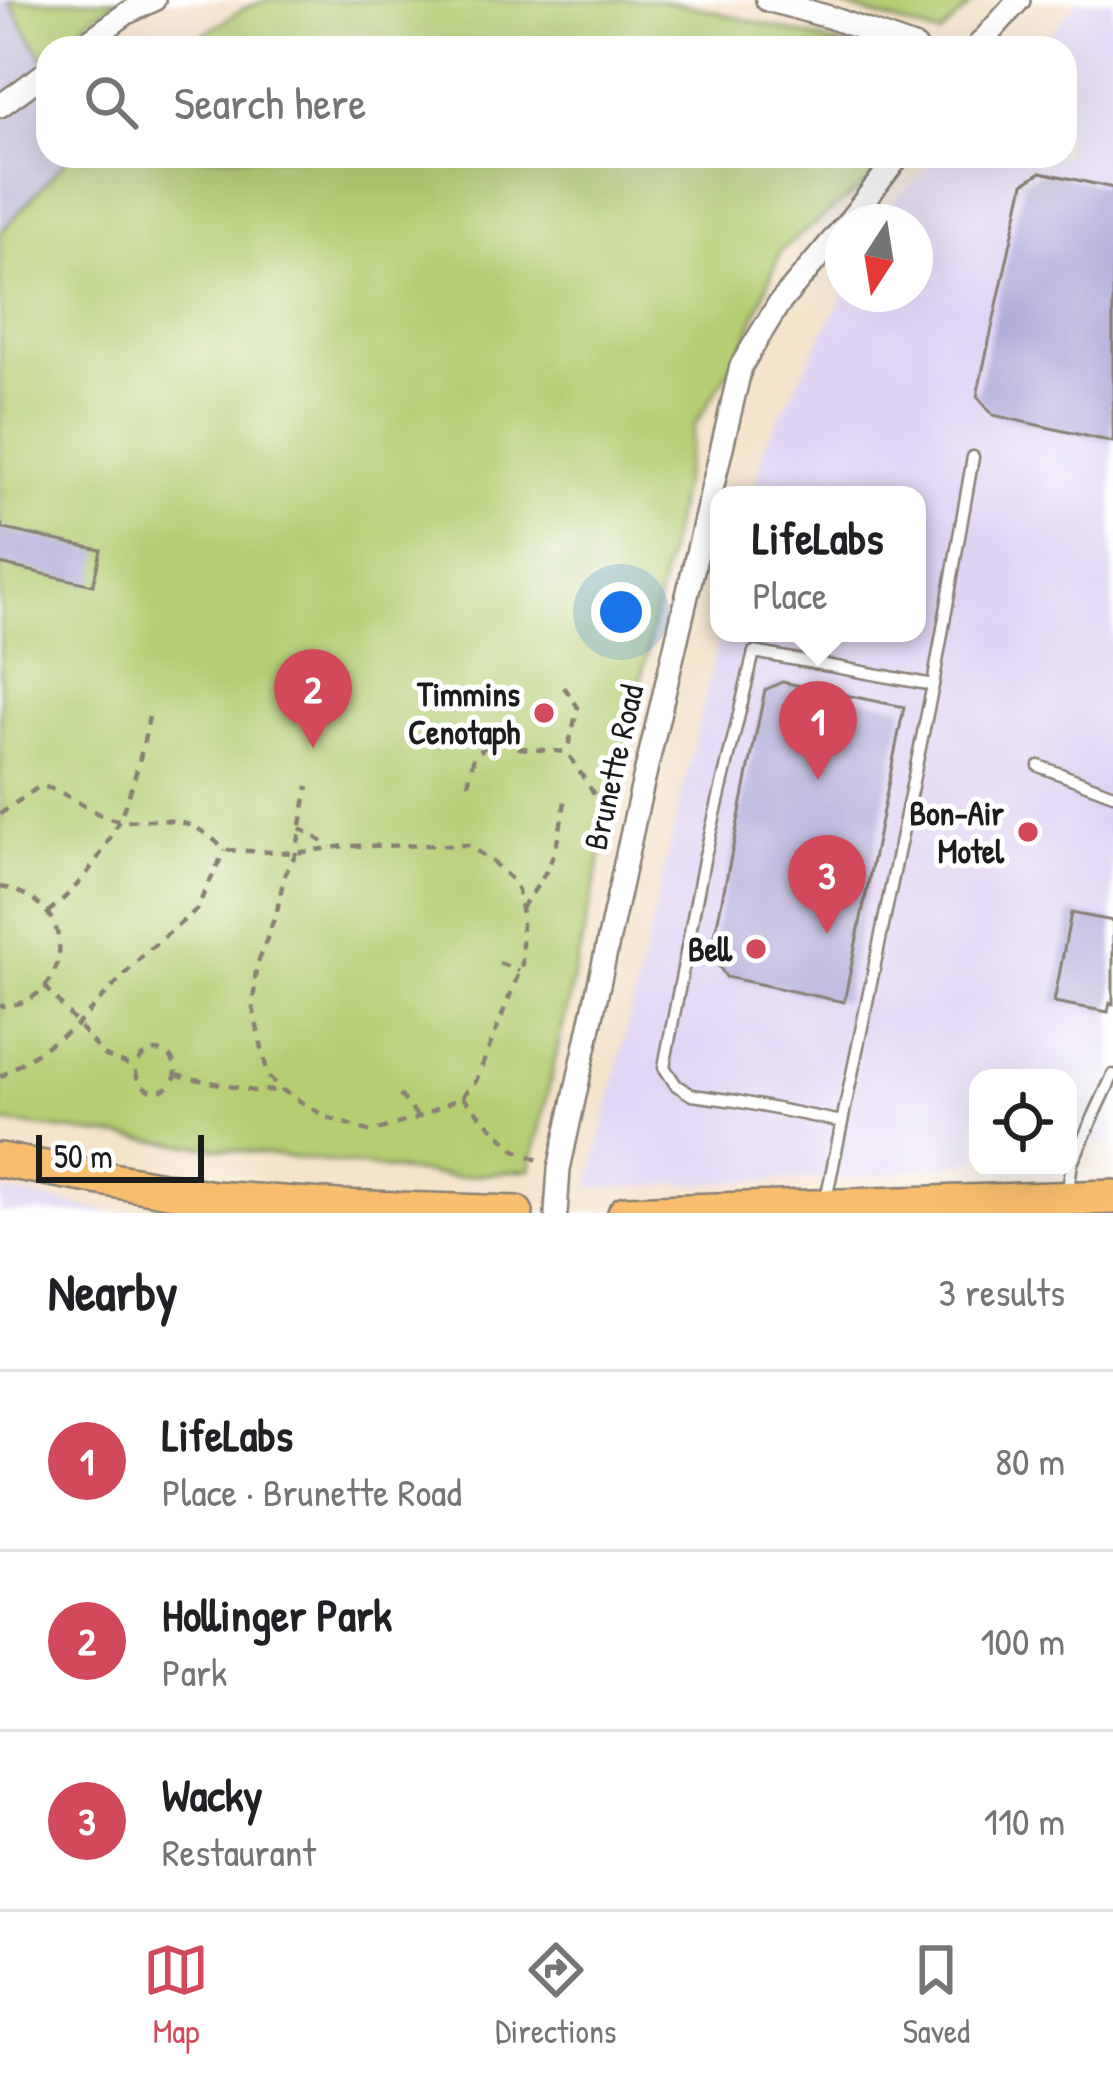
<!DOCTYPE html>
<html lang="en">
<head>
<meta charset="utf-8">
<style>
	body { margin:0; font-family:"Patrick Hand",sans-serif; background:#f6f6f6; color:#202124 }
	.controls { position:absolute; right:36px; bottom:36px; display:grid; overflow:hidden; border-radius:24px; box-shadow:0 12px 48px #0002 }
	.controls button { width:108px; height:108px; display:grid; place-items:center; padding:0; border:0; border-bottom:3px solid #e0e0e0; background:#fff; color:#202124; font:60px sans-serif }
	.compass { position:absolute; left:825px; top:204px; width:108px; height:108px; border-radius:50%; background:#fff; box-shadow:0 12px 48px #0002; rotate:192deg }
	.scale { position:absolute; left:36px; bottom:30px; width:168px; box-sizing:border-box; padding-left:12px; border:6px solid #1c1c1c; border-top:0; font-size:33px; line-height:42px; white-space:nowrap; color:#1c1c1c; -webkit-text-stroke:9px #fff; paint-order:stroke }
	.you { position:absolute; left:621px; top:612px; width:42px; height:42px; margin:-30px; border:9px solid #fff; border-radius:50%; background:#1a73e8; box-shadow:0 0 0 18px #1a73e833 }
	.badge { display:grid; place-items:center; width:78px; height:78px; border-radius:50%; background:#d1495b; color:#fff; font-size:39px; font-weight:700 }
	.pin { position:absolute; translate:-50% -99px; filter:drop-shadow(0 3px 6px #0008) }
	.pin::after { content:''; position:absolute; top:63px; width:42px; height:36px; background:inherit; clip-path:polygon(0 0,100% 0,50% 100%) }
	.popup { position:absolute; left:710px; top:486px; width:216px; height:156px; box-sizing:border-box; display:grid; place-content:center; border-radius:24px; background:#fff; filter:drop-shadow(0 3px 9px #0005); font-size:39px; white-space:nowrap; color:#757577 }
	.popup b { font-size:45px; color:#202124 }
	.popup::after { content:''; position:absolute; left:50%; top:100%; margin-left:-24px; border:24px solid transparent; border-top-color:#fff }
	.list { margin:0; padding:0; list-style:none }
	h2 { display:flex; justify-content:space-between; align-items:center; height:156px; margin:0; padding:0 48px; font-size:51px }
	h2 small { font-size:39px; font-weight:400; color:#757577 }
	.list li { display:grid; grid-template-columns:78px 1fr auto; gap:36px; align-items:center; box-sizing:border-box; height:180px; padding:0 48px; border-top:3px solid #e0e0e0 }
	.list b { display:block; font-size:45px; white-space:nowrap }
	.list p { margin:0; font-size:39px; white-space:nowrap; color:#757577 }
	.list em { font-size:39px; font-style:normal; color:#757577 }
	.icon { flex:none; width:66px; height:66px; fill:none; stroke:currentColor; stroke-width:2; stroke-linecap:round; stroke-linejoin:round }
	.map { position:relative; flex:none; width:1113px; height:1213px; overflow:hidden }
	.search { position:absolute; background:#fff; box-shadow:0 12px 48px #0002; left:36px; right:36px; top:36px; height:132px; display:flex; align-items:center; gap:30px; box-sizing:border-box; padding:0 42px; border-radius:36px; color:#757577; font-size:45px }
	.sheet { height:696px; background:#fff }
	nav { display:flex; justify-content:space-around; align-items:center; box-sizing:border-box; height:168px; border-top:3px solid #e0e0e0; background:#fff; font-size:33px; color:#757577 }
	nav a { display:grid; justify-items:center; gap:6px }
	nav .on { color:#d1495b }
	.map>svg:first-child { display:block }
</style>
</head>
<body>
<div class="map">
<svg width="1113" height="1213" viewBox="0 0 1113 1213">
	<rect width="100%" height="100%" fill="#fff"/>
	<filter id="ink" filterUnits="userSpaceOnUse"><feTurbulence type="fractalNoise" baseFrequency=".00833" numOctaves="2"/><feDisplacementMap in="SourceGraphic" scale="24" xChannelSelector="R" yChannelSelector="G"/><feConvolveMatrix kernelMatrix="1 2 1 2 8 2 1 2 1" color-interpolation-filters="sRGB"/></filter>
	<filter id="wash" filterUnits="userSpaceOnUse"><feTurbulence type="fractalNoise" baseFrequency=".004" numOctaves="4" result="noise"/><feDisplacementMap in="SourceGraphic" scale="48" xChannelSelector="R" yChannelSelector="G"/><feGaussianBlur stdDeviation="2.7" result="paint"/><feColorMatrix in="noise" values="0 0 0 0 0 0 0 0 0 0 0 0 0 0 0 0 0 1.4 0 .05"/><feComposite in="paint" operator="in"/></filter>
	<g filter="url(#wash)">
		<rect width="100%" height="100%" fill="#f5e3cb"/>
		<!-- built -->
		<g fill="#e0d4f4">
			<path d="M1078,0H1113V1141L1068,1148V1078H978V1161L865,1177L589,1188L720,633H917V495H753L764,447L844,294H915V222H882L893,201L940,156H1065V48H1039Z"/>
			<path d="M0,1190L118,1213H0Z"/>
		</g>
		<!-- industrial -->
		<path fill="#c4c0db" d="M0,0H9L48,67V156H70L0,233Z"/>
		<!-- green -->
		<g fill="#b5ce73" stroke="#687548" stroke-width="3">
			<path d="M9,0H122L97,13L56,48H48V55L43,59Z"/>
			<path d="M267,0H656L697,7L855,48H183L244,8Z"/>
			<path d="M824,0H976L940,35Z"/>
			<path d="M70,156H886L871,180L781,250L743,348L694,426L647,653L530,1170L455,1177L0,1122V233Z"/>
		</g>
		<g id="blocks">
			<!-- building -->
			<g fill="#b3add9">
				<path d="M1041,172L1113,188V442L993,415L977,396L1024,183Z"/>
				<path d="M0,522L4,529L101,550L93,585L0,564Z"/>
				<path d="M782,682L904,707L844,1002L726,977L711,954L765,690Z"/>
				<path d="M1071,913L1113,921V1004L1110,1003L1108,1012L1054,1002Z"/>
			</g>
		</g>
	</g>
	<g filter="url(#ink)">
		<use href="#blocks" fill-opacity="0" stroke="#888074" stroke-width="3"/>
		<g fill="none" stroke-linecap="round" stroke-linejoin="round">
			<defs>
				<g id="service">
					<path d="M1039,766L1113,794"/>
					<path d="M842,1122L736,1101L692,1095L676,1085L664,1067L704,860L754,652L933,685"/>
					<path d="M1067,1196L1072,1163L1113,1075"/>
					<path d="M825,1204L933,685L973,457"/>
				</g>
				<g id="minor">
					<path d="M767,0L829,17L916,48"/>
					<path d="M79,48L127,13L154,0"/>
					<path d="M976,48L1019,0"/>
					<path d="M0,106L48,71"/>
					<path d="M848,222L899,156"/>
					<path d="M556,1213L559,1169L636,813L741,366L778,305L843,228"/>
				</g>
				<g id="primary">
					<path d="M0,1160L213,1198L339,1207L516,1213"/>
					<path d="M625,1213L1113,1197"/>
				</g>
			</defs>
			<!-- service casing -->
			<use href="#service" stroke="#888074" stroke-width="15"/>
			<!-- minor casing -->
			<use href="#minor" stroke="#888074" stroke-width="26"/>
			<!-- primary casing -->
			<use href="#primary" stroke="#888074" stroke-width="38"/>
			<!-- path -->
			<g stroke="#888074" stroke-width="4.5" stroke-dasharray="9 9" stroke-linecap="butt">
				<path d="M564,687L578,707L567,752"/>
				<path d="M468,784L474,756L506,731L519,748L567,752L603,808"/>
				<path d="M0,814L40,786C69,790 88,815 118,820C127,822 138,820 147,820C183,819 199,825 225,850L296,853L345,846L468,845L494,863L512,880L518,890L522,915V965L476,1081L462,1097L414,1119L371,1132L326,1117L282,1090L268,1076L253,1008L256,968L277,911L284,877L296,853L308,786"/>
				<path d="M300,828L331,847"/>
				<path d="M0,887C85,901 73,1005 0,1006"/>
				<path d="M521,908C554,866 556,853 565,801"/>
				<path d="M48,912C112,861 134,794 149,717"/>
				<path d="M499,963L519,971"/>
				<path d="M45,986L103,1055L136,1068"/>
				<circle cx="156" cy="1071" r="20"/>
				<path d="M176,1075L253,1091L282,1090"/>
				<path d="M0,1077L74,1028L144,954L196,910L225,850"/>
				<path d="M400,1095L418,1117"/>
				<path d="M462,1097L515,1150L538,1160"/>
			</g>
			<!-- service -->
			<use href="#service" stroke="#fff" stroke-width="10"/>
			<!-- minor -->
			<use href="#minor" stroke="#fff" stroke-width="21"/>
			<!-- primary -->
			<use href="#primary" stroke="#f9be6d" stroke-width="33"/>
		</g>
	</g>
	<!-- markers -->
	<g fill="#d1495b" stroke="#fff" stroke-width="4.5">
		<circle cx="544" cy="713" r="12"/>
		<circle cx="1028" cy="832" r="12"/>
		<circle cx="756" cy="949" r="12"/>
	</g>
	<g text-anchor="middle" stroke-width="10" stroke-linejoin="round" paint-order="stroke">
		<!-- poi labels -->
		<g font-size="33" font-weight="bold" fill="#1c1c1c" stroke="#fff" text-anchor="end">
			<text x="520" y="706">Timmins<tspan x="520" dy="38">Cenotaph</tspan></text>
			<text x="1004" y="825">Bon-Air<tspan x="1004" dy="38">Motel</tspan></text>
			<text x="732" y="961">Bell</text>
		</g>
		<!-- street labels -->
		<g font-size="33" fill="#1c1c1c" stroke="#fff">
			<text transform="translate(613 767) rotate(-77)" y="12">Brunette Road</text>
		</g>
	</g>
</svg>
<div class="controls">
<button><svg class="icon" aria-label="locate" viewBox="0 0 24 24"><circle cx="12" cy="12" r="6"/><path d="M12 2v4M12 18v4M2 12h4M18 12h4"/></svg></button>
</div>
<svg class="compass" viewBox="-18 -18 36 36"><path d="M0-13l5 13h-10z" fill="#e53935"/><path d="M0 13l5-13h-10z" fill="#757577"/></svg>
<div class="scale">50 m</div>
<div class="you"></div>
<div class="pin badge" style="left:818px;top:780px">1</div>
<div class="popup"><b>LifeLabs</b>Place</div>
<div class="pin badge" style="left:313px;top:748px">2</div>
<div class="pin badge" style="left:827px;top:934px">3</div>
<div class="search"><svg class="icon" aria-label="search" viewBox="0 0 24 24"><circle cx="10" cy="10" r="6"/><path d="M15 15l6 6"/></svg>Search here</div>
</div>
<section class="sheet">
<h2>Nearby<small>3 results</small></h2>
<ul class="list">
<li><span class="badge">1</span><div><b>LifeLabs</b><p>Place · Brunette Road</p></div><em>80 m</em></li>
<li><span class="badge">2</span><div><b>Hollinger Park</b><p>Park</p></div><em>100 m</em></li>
<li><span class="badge">3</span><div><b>Wacky</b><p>Restaurant</p></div><em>110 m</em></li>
</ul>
</section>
<nav>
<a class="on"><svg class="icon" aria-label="map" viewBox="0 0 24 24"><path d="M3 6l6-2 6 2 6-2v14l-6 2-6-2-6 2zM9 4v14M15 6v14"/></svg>Map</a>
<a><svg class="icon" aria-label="directions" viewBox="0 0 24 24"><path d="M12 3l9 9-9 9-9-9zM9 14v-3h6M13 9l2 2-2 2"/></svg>Directions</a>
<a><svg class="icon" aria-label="saved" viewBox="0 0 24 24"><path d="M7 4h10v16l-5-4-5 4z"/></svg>Saved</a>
</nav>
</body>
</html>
